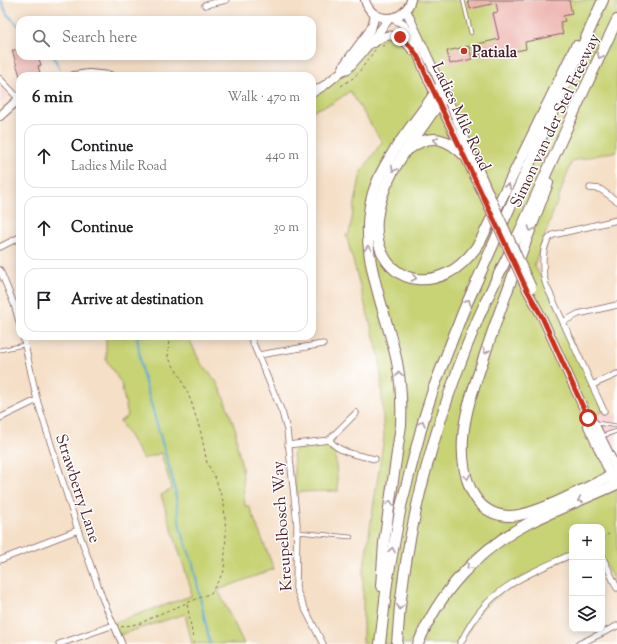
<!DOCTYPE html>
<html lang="en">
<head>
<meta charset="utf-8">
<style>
	body { margin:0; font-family:"Sorts Mill Goudy",serif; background:#f6f6f6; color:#202124 }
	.controls { position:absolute; right:12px; bottom:12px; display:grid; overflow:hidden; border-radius:8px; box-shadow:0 2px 10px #0003 }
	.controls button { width:36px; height:36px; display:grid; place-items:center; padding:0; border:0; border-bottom:1px solid #e0e0e0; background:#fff; color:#202124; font:20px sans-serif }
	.stop { position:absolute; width:12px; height:12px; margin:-9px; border:3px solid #c8321e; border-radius:50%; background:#fff }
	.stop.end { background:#c8321e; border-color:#fff; box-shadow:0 1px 4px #0008 }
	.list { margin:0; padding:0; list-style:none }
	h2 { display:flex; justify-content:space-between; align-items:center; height:52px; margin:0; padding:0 16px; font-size:17px }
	h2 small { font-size:13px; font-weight:400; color:#757577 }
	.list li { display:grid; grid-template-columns:26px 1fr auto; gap:12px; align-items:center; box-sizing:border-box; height:64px; margin:0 8px 8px; padding:0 8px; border:1px solid #e0e0e0; border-radius:12px }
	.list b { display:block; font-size:15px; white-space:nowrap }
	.list p { margin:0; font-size:13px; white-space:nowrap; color:#757577 }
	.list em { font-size:13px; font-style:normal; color:#757577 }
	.icon { flex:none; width:22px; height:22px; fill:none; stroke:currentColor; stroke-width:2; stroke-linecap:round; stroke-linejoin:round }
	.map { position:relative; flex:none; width:617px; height:644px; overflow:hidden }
	.search { position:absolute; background:#fff; box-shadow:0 2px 10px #0003; left:16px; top:16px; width:300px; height:44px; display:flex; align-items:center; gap:10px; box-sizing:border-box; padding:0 14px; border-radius:12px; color:#757577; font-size:15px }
	.panel { position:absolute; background:#fff; box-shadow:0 2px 10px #0003; left:16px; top:72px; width:300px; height:268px; border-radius:12px }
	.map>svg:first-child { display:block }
</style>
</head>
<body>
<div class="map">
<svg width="617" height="644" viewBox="0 0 617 644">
	<rect width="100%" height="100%" fill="#fff"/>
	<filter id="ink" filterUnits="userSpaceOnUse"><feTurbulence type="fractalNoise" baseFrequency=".025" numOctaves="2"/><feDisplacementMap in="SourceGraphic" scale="8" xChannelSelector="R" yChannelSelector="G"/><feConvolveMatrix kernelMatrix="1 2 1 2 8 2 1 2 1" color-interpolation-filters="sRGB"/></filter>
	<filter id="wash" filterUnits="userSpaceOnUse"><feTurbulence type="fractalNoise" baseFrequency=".012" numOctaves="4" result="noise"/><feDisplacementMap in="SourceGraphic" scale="16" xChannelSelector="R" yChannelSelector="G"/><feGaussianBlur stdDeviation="0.9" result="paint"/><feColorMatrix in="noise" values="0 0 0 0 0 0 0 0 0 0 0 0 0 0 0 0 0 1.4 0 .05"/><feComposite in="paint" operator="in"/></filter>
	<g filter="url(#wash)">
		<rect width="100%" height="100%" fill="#f5dfc7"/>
		<!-- built -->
		<g fill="#f7d0cd">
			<path d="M0,86L9,95L0,103Z"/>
			<path d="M608,409L611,415L617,413V470L588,418Z"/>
		</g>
		<!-- green -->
		<g fill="#c7d375" stroke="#887950">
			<path d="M411,0H617V151L572,161L534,265L546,285L604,411L588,418L617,470V588L602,556V527H572V554L518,579L481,610L460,644H363V574L384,437L380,359L346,235L349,234L361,172L382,142L350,91L333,103L312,111V93L379,38L397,36L420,59L541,314L532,288L410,19Z"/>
			<path d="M106,336H188L200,362L216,381L223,395L236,431L237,446L242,467L245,506H249L274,569L218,590L244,644H192L185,614L119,635L113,623L191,596V589L161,495L172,489L161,453L143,459L120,421L128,416L121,383L106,360Z"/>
			<path d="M321,445C327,448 331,447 337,450L335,452L338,491L296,492L293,453L298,448Z"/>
		</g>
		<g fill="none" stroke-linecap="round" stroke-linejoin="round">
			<!-- stream -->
			<g stroke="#5ca9d5" stroke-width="2">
				<path d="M1,0L7,14L20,27"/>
				<path d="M53,56L60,69"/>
				<path d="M137,336L142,372L174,484L180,527L193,564L210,644"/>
			</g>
		</g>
		<g id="blocks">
			<!-- building -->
			<g fill="#ecaca6">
				<path d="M468,0H569L572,14L563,16L565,21L560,22L563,34L525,42L526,49L496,55V54L481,57L478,44L499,39L493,13L498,12L496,3L470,9Z"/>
				<path d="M469,46L472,59L450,64L447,51Z"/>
				<path d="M12,50H20V56H38L41,65L38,66L40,73L30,76H20Z"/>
			</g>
		</g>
	</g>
	<g filter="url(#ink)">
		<use href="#blocks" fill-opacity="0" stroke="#866262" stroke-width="1"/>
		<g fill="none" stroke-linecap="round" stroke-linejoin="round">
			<defs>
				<g id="service">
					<path d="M463,0L471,33"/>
					<path d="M0,350L24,345"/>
					<path d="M596,423L617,426"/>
					<path d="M602,436L617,431"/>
					<path d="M297,532L351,537"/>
				</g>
				<g id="minor">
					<path d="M205,5L226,0"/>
					<path d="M0,79L19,99"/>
					<path d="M590,188L600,189L617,201"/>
					<path d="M0,247L20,237"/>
					<path d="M0,270L14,304L20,325"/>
					<path d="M563,322L578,314L617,305"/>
					<path d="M23,336L37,400L78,530L103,600L122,644"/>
					<path d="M250,336L282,412L287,430L297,524L296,588L301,601L323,644"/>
					<path d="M259,355L323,344"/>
					<path d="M592,385L617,374"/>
					<path d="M604,411L546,285C542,272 540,243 553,235L617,220"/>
					<path d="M0,418L37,400"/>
					<path d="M329,440C341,454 358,455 375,459"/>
					<path d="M288,445L329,440L356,413"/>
					<path d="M602,556L617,588"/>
					<path d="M0,560L78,530"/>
					<path d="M59,644L114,625"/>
					<path d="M460,644C466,632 472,620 481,610C504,582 540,569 572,554"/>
					<path d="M579,644L617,626"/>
				</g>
				<g id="secondary">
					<path d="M365,0C371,24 404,24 411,0"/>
					<path d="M406,10L453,111L491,198"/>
					<path d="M393,18L402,23L410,35L425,73L488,205"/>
					<path d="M374,43C389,29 402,36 413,51"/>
					<path d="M342,71L344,65L368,33L372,26L375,15"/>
					<path d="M74,76L89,74L110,76"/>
					<path d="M312,93L325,85L342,71L348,69L362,53L389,19"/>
					<path d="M0,116L20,98"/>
					<path d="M527,290L542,317L588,418V426L613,480"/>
					<path d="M588,418L594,423L617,470"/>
				</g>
				<g id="motorway">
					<path d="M445,95C436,106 429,118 420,130C401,157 381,184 377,219C373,263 406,293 448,273C462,266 472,254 480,242L576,46"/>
					<path d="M409,149C431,132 447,138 465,156"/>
					<path d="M548,183C527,239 505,294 486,351C477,379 465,408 463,438C461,469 469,514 508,516C535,517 590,485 617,473"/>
					<path d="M381,586L384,543L401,425C402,403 401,383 397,362C385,306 356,251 373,193C384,157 414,125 435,93L441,86"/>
					<path d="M380,644L387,583L401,506L424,418L434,387L463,312L603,0"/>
					<path d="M397,644C403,534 435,422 477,321C491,289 507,258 522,227C553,158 584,89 617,20"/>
					<path d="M418,644C439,592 478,550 527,524C557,509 587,498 617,484"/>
				</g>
			</defs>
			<!-- service casing -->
			<use href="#service" stroke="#866262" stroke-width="4.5"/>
			<!-- minor casing -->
			<use href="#minor" stroke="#866262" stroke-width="7"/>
			<!-- secondary casing -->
			<use href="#secondary" stroke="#866262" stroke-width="10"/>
			<!-- motorway casing -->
			<use href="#motorway" stroke="#866262" stroke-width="12"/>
			<!-- path -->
			<g stroke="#866262" stroke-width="1" stroke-dasharray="3 3" stroke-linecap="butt">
				<path d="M382,46L388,44"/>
				<path d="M341,86L353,78L359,72L375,50"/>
				<path d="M169,336L168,357L181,378L191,401L201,433L207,463L215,477L224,504L226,535L224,571L211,593L187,603L194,644"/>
				<path d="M602,539L611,532"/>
				<path d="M121,627L141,623L157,615L187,603"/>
			</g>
			<!-- service -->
			<use href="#service" stroke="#fff" stroke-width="3"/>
			<!-- minor -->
			<use href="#minor" stroke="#fff" stroke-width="5.5"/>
			<!-- secondary -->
			<use href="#secondary" stroke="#fff" stroke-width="8"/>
			<!-- motorway -->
			<use href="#motorway" stroke="#fff" stroke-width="10"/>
			<defs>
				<g id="secondary-bridge">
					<path d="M491,198L532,288"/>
					<path d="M488,205L527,290"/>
				</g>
			</defs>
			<!-- secondary-bridge casing -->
			<use href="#secondary-bridge" stroke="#866262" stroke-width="10" stroke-linecap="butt"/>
			<!-- secondary-bridge -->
			<use href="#secondary-bridge" stroke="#fff" stroke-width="8"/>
		</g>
		<!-- one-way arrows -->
		<defs><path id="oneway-chevron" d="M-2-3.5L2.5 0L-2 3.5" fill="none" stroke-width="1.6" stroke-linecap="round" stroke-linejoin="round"/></defs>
		<g stroke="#ae9aa0">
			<use href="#oneway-chevron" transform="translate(600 56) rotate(115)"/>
			<use href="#oneway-chevron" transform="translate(436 140) rotate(-174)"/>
			<use href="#oneway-chevron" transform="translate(394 169) rotate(119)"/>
			<use href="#oneway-chevron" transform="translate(508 186) rotate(-64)"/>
			<use href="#oneway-chevron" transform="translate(531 229) rotate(110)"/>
			<use href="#oneway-chevron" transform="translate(368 248) rotate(-95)"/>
			<use href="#oneway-chevron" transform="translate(414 278) rotate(11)"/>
			<use href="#oneway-chevron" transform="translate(468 302) rotate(-66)"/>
			<use href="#oneway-chevron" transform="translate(486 351) rotate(109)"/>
			<use href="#oneway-chevron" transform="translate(399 374) rotate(-100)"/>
			<use href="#oneway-chevron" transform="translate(422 423) rotate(-74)"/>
			<use href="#oneway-chevron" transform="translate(467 477) rotate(77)"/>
			<use href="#oneway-chevron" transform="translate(580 500) rotate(156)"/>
			<use href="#oneway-chevron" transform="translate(390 503) rotate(-82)"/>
			<use href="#oneway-chevron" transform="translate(392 550) rotate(-80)"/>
			<use href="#oneway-chevron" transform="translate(469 567) rotate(135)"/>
			<use href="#oneway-chevron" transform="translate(400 607) rotate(97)"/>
		</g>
	</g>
	<g fill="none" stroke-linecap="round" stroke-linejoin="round" filter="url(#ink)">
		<!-- route -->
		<path stroke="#c8321e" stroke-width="5" d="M400,37C413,46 420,59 425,73L527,290L542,317L588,418"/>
	</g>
	<!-- markers -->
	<circle fill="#c8321e" stroke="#fff" stroke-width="1.5" cx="464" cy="51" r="4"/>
	<g text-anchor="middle" stroke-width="3" stroke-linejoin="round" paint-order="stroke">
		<!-- poi labels -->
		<g font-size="16" font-weight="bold" fill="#4a1f2b" stroke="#fff" text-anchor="start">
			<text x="472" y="57">Patiala</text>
		</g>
		<!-- street labels -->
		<g font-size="16" fill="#4a1f2b" stroke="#fff">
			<text transform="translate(462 116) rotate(65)" y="6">Ladies Mile Road</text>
			<text transform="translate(554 120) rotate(-65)" y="6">Simon van der Stel Freeway</text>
			<text transform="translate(79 488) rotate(72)" y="6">Strawberry Lane</text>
			<text transform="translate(281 526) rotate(-94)" y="6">Kreupelbosch Way</text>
		</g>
	</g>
</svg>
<div class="controls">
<button>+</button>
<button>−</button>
<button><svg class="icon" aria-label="layers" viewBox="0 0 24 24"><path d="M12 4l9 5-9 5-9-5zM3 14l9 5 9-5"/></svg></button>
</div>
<div class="stop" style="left:588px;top:418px"></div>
<div class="stop end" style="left:400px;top:37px"></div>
<div class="search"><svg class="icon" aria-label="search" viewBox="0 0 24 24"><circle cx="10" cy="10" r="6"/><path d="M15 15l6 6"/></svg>Search here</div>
<section class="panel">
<h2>6 min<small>Walk · 470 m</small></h2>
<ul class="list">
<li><svg class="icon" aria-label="ahead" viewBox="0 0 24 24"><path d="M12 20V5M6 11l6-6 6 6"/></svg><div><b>Continue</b><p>Ladies Mile Road</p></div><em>440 m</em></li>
<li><svg class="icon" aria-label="ahead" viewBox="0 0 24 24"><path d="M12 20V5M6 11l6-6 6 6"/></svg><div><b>Continue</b></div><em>30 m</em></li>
<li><svg class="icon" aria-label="arrive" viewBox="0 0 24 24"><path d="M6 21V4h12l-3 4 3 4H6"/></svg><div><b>Arrive at destination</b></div></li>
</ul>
</section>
</div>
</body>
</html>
